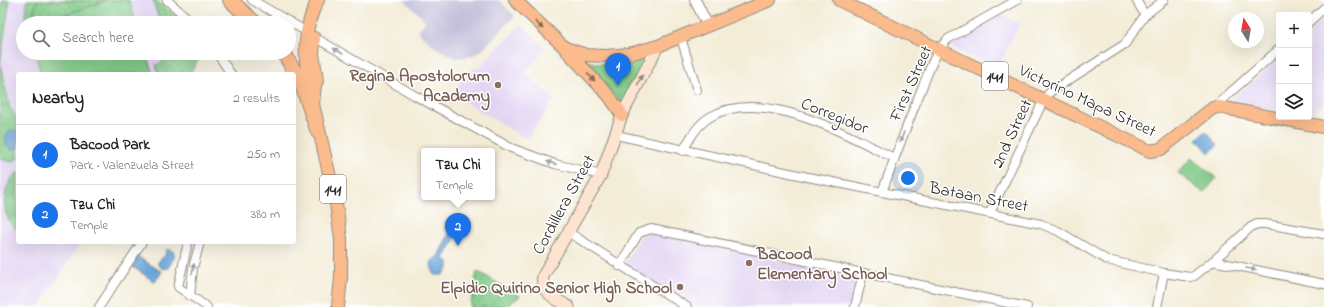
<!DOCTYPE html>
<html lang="en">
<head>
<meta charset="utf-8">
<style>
	body { margin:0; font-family:"Indie Flower",sans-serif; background:#f2f2f2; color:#222 }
	.controls { position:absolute; right:12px; top:12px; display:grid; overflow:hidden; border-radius:4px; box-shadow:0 4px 16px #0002 }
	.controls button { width:36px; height:36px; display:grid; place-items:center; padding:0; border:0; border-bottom:1px solid #e0e0e0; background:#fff; color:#222; font:20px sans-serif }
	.compass { position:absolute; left:1228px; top:12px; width:36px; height:36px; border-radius:50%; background:#fff; box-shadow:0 4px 16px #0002; rotate:349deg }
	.you { position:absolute; left:908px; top:178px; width:14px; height:14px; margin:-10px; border:3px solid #fff; border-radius:50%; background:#1a73e8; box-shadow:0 0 0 6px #1a73e833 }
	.badge { display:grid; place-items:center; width:26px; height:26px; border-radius:50%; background:#1a73e8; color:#fff; font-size:13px; font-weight:700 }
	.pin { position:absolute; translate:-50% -33px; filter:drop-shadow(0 1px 2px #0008) }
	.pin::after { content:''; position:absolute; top:21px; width:14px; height:12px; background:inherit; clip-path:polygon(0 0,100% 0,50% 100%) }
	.popup { position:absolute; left:421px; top:148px; width:74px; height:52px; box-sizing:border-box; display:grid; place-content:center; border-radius:4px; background:#fff; filter:drop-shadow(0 1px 3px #0005); font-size:13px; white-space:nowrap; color:#767676 }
	.popup b { font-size:15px; color:#222 }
	.popup::after { content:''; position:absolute; left:50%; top:100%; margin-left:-8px; border:8px solid transparent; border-top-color:#fff }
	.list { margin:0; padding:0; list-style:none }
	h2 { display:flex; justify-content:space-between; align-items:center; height:52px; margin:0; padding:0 16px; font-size:17px }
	h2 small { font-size:13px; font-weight:400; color:#767676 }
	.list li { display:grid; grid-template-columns:26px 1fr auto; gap:12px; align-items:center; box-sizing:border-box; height:60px; padding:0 16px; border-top:1px solid #e0e0e0 }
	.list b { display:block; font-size:15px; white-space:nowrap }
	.list p { margin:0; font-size:13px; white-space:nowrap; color:#767676 }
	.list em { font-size:13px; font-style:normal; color:#767676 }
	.icon { flex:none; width:22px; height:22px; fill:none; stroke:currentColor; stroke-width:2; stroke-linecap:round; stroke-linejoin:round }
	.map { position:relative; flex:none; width:1324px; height:307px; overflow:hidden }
	.search { position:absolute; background:#fff; box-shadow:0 4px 16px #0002; left:16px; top:16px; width:280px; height:44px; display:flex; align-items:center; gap:10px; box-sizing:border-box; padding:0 14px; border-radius:22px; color:#767676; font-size:15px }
	.panel { position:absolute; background:#fff; box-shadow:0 4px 16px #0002; left:16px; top:72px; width:280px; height:172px; border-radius:4px }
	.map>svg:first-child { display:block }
</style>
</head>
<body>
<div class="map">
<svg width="1324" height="307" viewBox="0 0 1324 307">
	<defs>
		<pattern id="grass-dots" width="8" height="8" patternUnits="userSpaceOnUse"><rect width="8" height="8" fill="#82cb88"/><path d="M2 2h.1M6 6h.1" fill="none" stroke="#70ae76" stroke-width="1.8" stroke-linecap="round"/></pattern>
		<pattern id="park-tufts" width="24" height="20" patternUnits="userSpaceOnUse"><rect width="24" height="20" fill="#82cb88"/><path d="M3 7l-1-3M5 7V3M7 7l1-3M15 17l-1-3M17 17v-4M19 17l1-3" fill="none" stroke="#70ae76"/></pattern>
	</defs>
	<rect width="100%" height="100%" fill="#fff"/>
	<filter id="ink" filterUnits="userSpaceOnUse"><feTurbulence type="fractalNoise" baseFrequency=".025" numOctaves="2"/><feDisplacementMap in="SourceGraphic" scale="8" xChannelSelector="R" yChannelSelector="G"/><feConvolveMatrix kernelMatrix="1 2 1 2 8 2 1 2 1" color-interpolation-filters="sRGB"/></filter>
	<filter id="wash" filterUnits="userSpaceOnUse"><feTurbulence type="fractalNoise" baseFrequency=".012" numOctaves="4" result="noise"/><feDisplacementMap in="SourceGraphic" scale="16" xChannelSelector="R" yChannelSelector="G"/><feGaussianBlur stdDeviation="0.9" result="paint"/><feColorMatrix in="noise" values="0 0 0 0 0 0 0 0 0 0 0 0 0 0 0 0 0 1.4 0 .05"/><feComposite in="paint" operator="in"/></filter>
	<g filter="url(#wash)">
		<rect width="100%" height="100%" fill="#f3ecd7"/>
		<!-- built -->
		<g fill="#e2d4f3">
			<path d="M0,0H156L184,23H23V53H203L189,74H18V242H81L39,307H0Z"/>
			<path d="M1001,14L1020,24L997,69L950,46Z"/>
			<path d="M1324,19V103L1309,115V32Z"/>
			<path d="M521,24L545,48L525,73L555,99L527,139L453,95L463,75L479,67Z"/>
			<path d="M1279,58V111L1228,103Z"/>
			<path d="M649,232L856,278L850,307H691L623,267L641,236Z"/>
		</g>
		<!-- industrial -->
		<path fill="#c5c0da" d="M404,0H499L515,16L482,50L472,56L457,58L447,54L435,47L417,31L426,21Z"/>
		<!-- grass -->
		<g fill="url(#grass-dots)" stroke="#567b5a">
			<path d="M38,0H108L41,23H34V9Z"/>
			<path d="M153,0H156L184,23H168L165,14L158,17Z"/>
			<path d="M161,53H203L189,74H158L156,65L163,62Z"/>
			<path d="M477,271L520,296L506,307H470Z"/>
		</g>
		<!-- park -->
		<g fill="url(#park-tufts)" stroke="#567b5a">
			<path d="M4,0H9V5L0,64V6Z"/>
			<path d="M645,53L648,55L624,106L580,59L599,64L609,62Z"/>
			<path d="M0,64L10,108L18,120V158L11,162L0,158Z"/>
			<path d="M18,172V231C0,217 0,187 18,172Z"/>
		</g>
		<!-- pitch -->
		<g fill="#82cb88" stroke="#567b5a">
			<path d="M27,0H38L34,9V23H26L25,13Z"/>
			<path d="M108,0H129L136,23H41Z"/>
			<path d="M35,53H146L153,74H41Z"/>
			<path d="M1191,158L1216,178L1204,193L1178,173Z"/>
		</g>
		<!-- water -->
		<g fill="#67a3d8" stroke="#496782">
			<path d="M10,130H14L18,132V148L12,150C4,146 4,136 10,130Z"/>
			<path d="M1206,131L1218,145L1209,153L1197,139Z"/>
			<path d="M454,224L461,227L444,259L449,263L448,269L443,275H435L432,269L431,262L438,256Z"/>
			<path d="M169,249L174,252V258L168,268L162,269L158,265V262L165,255L166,250Z"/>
			<path d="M137,256L162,272L155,282L130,265Z"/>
		</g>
	</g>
	<g filter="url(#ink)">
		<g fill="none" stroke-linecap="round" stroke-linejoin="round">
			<defs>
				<g id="minor">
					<path d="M167,0L193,23"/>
					<path d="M252,0L307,32"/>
					<path d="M1136,0L1145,15"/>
					<path d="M1309,22L1324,8"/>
					<path d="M314,37L414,95L511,148L555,164L601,175"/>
					<path d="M681,38L697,90"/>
					<path d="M217,53L231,74"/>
					<path d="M1213,108L1279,49"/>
					<path d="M616,135L808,177L1041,224L1058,231L1107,260L1164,273L1190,277L1194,276L1213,261L1251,227L1257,224H1265L1324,234"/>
					<path d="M683,151C690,138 697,125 710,117C762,86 847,135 894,158"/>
					<path d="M882,192C895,157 908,122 922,88C929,71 935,51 948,39L1017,0"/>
					<path d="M990,213L1044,99L1050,92L1125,44L1145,15L1164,0"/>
					<path d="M568,232L687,307"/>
					<path d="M188,242L178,287L207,307"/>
					<path d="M1213,261L1324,284"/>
					<path d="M619,266L639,233L651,229L1027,307"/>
					<path d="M190,296L193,268L200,242"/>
					<path d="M99,307L142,242"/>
					<path d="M855,307L863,273"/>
					<path d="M1157,307L1164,273"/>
				</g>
				<path id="tertiary" d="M695,0L708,26"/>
				<path id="secondary" d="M569,307C557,299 540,294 543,276L601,175L622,115L658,46"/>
				<g id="primary">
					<path d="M515,0L565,48L586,55L607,56L629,54L658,46L770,0"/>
					<path d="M839,0L940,50L1150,151L1161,149L1213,108L1219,107L1324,127"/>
					<path d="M314,38L313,54L317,81"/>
					<path d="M567,51L610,97L622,115"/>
					<path d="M316,73L313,104L336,203L341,239V278L338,307"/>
					<path d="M310,91C304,60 302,29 318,0"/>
				</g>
				<g id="motorway">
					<path d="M230,0L255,23"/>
					<path d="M284,53L302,85L318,132"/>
				</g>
			</defs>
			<!-- minor casing -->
			<use href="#minor" stroke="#8f8c81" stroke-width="10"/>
			<!-- tertiary casing -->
			<use href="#tertiary" stroke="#8f8c81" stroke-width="12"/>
			<!-- secondary casing -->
			<use href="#secondary" stroke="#8f8c81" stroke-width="13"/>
			<!-- primary casing -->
			<use href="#primary" stroke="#8f8c81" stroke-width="14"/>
			<!-- motorway casing -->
			<use href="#motorway" stroke="#8f8c81" stroke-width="16"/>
			<!-- minor -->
			<use href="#minor" stroke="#fff" stroke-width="8"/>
			<!-- tertiary -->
			<use href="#tertiary" stroke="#fff" stroke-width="10"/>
			<!-- secondary -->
			<use href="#secondary" stroke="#fde4d1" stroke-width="11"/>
			<!-- primary -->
			<use href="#primary" stroke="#fbbb8d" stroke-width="12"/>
			<!-- motorway -->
			<use href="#motorway" stroke="#fbbb8d" stroke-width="14"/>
		</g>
		<!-- one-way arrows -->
		<defs><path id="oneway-solid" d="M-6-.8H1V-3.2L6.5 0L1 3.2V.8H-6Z"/></defs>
		<g fill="#896c57">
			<use href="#oneway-solid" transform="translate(539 25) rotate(44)"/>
			<use href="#oneway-solid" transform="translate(591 77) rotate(46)"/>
		</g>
		<g fill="#a0a0a0">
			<use href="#oneway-solid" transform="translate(338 51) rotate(-150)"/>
			<use href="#oneway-solid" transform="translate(902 137) rotate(111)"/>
			<use href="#oneway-solid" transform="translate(552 163) rotate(-164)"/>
			<use href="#oneway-solid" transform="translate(193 269) rotate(-80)"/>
			<use href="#oneway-solid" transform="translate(1251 269) rotate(12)"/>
		</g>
		<use fill="#94887e" href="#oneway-solid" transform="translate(640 80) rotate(-62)"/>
	</g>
	<!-- markers -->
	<g fill="#8d6e63" stroke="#fff" stroke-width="1.5">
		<circle cx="498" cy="85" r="4"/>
		<circle cx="749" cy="263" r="4"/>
		<circle cx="680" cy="287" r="4"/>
	</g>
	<g text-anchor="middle" stroke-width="3" stroke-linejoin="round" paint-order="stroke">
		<!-- shield labels -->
		<g fill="#fff" stroke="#6b6b6b" stroke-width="1">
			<rect x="982" y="62" width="26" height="28" rx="3"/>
			<rect x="320" y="175" width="26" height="28" rx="3"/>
		</g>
		<g font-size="16" font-weight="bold" fill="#2b2b2b">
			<text x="995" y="82">141</text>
			<text x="333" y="195">141</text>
		</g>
		<!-- education labels -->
		<g font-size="17" font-weight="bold" fill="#785e54" stroke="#fff" text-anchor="end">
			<text x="490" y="81">Regina Apostolorum<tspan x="490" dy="20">Academy</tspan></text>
			<text x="757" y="259" text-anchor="start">Bacood<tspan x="757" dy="20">Elementary School</tspan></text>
			<text x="672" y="293">Elpidio Quirino Senior High School</text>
		</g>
		<!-- street labels -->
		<g font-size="17" fill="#2b2b2b" stroke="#fff">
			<text transform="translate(910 83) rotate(-66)" y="6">First Street</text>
			<text transform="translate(1088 100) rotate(25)" y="6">Victorino Mapa Street</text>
			<text transform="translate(835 115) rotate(22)" y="6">Corregidor</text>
			<text transform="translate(1011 133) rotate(-65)" y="6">2nd Street</text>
			<text transform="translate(979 196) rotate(11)" y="6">Bataan Street</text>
			<text transform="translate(563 204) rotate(-61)" y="6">Cordillera Street</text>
		</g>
	</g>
</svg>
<div class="controls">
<button>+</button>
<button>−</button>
<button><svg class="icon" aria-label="layers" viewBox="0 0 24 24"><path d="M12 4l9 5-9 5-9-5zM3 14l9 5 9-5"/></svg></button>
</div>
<svg class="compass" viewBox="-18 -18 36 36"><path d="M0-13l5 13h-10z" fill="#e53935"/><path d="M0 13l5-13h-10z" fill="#767676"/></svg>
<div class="you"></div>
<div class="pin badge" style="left:618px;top:86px">1</div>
<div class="pin badge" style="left:458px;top:246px">2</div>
<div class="popup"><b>Tzu Chi</b>Temple</div>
<div class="search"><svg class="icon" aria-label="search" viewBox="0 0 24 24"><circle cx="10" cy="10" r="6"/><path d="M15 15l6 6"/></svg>Search here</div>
<section class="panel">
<h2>Nearby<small>2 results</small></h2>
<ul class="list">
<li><span class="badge">1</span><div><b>Bacood Park</b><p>Park · Valenzuela Street</p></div><em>250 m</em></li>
<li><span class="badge">2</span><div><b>Tzu Chi</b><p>Temple</p></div><em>380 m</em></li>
</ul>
</section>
</div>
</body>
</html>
